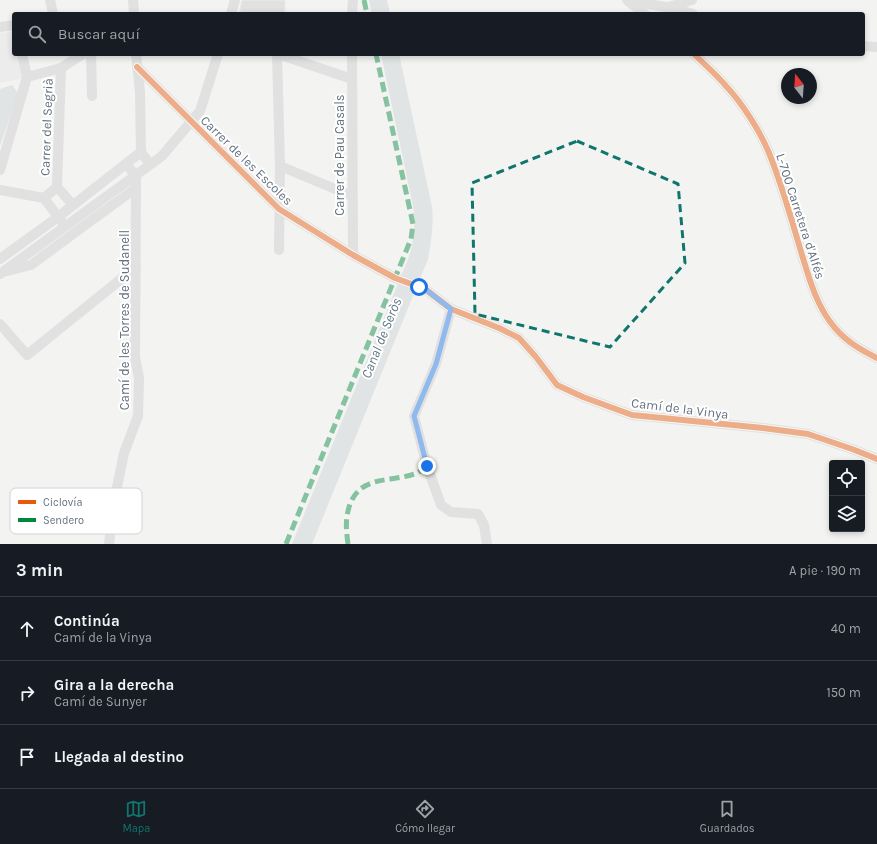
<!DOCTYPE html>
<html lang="es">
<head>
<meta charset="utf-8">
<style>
	body { margin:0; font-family:Karla,sans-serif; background:#20242c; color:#f1f3f6 }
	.controls { position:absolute; right:12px; bottom:12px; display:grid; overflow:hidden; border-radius:4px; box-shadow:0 2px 6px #0003 }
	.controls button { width:36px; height:36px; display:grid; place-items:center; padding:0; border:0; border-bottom:1px solid #363941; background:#171b24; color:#f1f3f6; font:20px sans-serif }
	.compass { position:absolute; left:781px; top:68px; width:36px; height:36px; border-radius:50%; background:#171b24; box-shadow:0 2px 6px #0003; rotate:343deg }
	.stop { position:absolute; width:12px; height:12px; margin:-9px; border:3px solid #1a73e8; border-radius:50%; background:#fff }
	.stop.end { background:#1a73e8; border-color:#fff; box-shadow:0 1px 4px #0008 }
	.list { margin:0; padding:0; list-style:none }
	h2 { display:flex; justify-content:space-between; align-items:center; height:52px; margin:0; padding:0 16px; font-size:17px }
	h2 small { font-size:13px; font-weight:400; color:#9ea1a6 }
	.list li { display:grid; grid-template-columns:26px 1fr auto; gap:12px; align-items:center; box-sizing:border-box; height:64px; padding:0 16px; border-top:1px solid #363941 }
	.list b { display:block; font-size:15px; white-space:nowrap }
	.list p { margin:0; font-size:13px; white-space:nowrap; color:#9ea1a6 }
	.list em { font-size:13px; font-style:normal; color:#9ea1a6 }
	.icon { flex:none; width:22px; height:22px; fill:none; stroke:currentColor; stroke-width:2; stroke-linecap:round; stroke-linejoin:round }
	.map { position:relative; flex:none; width:877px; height:544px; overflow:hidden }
	.search { position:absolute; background:#171b24; box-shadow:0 2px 6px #0003; left:12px; right:12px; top:12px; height:44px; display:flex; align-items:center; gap:10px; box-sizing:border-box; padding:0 14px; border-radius:4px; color:#9ea1a6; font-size:15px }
	.sheet { height:244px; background:#171b24 }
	nav { display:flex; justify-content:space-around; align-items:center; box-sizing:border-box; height:56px; border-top:1px solid #363941; background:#171b24; font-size:11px; color:#9ea1a6 }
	nav a { display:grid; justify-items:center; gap:2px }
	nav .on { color:#0f766e }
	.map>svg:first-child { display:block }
</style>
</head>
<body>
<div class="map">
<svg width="877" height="544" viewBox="0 0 877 544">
	<rect width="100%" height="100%" fill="#f3f3f1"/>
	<!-- built -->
	<path fill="#e3e5e4" d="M9,32L13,35L14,54H17L23,78L0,83V33Z"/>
	<!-- water -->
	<g fill="#cbd2d5">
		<path d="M369,0H387L390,14H372Z"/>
		<path d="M381,54H399L432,207C434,225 431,241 428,259L312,544H292L410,254C414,238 416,222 413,206Z"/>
		<path d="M12,85L18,93L0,146V89Z"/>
	</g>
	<!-- building -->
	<path fill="#cccdcd" stroke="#e2e2e1" d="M242,0H285V14H239Z"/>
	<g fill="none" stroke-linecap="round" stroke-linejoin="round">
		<!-- minor -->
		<g stroke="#cacccc" stroke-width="10">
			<path d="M50,0L53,14"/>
			<path d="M133,0L134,14"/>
			<path d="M627,0L676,9L693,14"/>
			<path d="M628,1L645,14"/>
			<path d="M669,7L692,0"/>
			<path d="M231,14L235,0"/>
			<path d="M352,14L353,0"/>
			<path d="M0,27L14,25"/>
			<path d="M863,46L877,47"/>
			<path d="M22,54L27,77"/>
			<path d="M91,54L92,96"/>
			<path d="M136,54L140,92L141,152L150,164"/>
			<path d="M277,54L280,166L279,250"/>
			<path d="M278,54L352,79"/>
			<path d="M352,54L353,255"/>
			<path d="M694,54C704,64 716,74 726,86C742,103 760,131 769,153C781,182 790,214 799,245C808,274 815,305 835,328C847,342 861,350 877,358"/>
			<path d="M137,67L279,209L353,255L395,278L425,289L451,309L499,328L519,338L536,357L557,385L583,397L632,415L763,428L808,434L852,449L877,459"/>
			<path d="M280,166L352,196"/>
			<path d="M0,170L27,77L61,68L83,54"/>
			<path d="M57,187L61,68"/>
			<path d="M0,190L44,198L62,222"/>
			<path d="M44,198L57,187L73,205"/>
			<path d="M0,259L58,217L141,152"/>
			<path d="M7,271L31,265L81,228L136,188V176L126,164"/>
			<path d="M0,274L162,156L200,111L218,54"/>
			<path d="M451,309L436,364L414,416L427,466L441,505L451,512L478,514L484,525L487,544"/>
			<path d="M0,324L27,355L136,267"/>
			<path d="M109,544L115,497L124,453L138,416L139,378L135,357L136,188"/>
		</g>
		<!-- quiet -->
		<g stroke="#00873e" stroke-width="5" stroke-dasharray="10 5" stroke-linecap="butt">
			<path d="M364,0L367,14"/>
			<path d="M286,544L411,239L413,224L376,54"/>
			<path d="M348,544C346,529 345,519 350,504C362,474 392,483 417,473C420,471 424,469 427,466"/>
		</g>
		<defs>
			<g id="cycleway">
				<path d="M694,54C704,64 716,74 726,86C742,103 760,131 769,153C781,182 790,214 799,245C808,274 815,305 835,328C847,342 861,350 877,358"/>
				<path d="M137,67L279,209L353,255L395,278L425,289L451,309L499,328L519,338L536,357L557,385L583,397L632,415L763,428L808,434L852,449L877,459"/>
			</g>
		</defs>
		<!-- cycleway casing -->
		<use href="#cycleway" stroke="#fff" stroke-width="8"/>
		<!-- cycleway -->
		<use href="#cycleway" stroke="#e8590c" stroke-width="6"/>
	</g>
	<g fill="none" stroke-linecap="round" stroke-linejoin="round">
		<!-- route -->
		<path stroke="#1a73e8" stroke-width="5" d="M419,287L425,289L451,309L436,364L414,416L427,466"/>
	</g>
	<!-- marked area -->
	<path d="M0 0H877V544H0ZM577,141L678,184L685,263L610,347L475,314L472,183Z" fill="#f3f3f1" fill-opacity=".55" fill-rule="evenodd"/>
	<path fill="none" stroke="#0f766e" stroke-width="3" stroke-dasharray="8 5" stroke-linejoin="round" d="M577,141L678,184L685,263L610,347L475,314L472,183Z"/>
	<g text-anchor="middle" stroke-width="4" stroke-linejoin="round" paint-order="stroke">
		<!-- street labels -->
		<g font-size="13" fill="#637281" stroke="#fff">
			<text transform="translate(46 127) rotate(-88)" y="5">Carrer del Segrià</text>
			<text transform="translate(339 155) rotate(-90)" y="5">Carrer de Pau Casals</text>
			<text transform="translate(247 160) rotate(44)" y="5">Carrer de les Escoles</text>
			<text transform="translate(801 216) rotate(72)" y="5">L-700 Carretera d'Alfés</text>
			<text transform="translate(124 320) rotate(-90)" y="5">Camí de les Torres de Sudanell</text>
			<text transform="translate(680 408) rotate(7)" y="5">Camí de la Vinya</text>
		</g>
		<!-- water labels -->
		<g font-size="14" font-style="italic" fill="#637a85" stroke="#fff">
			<text transform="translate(381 338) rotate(-68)" y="5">Canal de Seròs</text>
		</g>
	</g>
	<!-- legend -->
	<rect x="10" y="488" width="132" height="46" rx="6" fill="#fff" stroke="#d0d5d9" stroke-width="1"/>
	<rect x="18" y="500" width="18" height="4" fill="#e8590c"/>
	<rect x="18" y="518" width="18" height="4" fill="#00873e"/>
	<g font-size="11" fill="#637281">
		<text x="43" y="506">Ciclovía</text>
		<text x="43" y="524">Sendero</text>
	</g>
</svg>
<div class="controls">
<button><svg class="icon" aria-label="locate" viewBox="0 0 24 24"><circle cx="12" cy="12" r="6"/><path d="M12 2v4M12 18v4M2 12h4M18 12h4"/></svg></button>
<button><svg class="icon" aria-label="layers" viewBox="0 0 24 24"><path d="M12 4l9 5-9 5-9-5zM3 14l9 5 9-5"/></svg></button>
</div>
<svg class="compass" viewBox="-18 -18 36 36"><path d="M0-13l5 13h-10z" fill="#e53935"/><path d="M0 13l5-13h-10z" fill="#9ea1a6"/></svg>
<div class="stop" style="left:419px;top:287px"></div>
<div class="stop end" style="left:427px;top:466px"></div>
<div class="search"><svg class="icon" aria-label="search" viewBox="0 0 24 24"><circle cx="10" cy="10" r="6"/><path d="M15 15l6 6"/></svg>Buscar aquí</div>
</div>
<section class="sheet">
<h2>3 min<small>A pie · 190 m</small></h2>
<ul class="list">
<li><svg class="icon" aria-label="ahead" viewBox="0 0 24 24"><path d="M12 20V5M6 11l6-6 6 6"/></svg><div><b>Continúa</b><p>Camí de la Vinya</p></div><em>40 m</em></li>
<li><svg class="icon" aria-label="right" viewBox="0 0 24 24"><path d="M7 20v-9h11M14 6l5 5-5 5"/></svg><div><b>Gira a la derecha</b><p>Camí de Sunyer</p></div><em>150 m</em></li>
<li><svg class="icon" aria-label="arrive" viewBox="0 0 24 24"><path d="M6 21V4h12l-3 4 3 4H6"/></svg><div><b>Llegada al destino</b></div></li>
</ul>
</section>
<nav>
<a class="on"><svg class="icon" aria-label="map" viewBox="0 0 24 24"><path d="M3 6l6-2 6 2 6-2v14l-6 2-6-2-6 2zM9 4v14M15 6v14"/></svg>Mapa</a>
<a><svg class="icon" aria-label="directions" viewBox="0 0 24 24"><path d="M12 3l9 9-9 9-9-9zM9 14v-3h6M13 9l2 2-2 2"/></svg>Cómo llegar</a>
<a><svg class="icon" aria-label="saved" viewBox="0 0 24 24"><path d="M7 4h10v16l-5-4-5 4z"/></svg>Guardados</a>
</nav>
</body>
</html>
